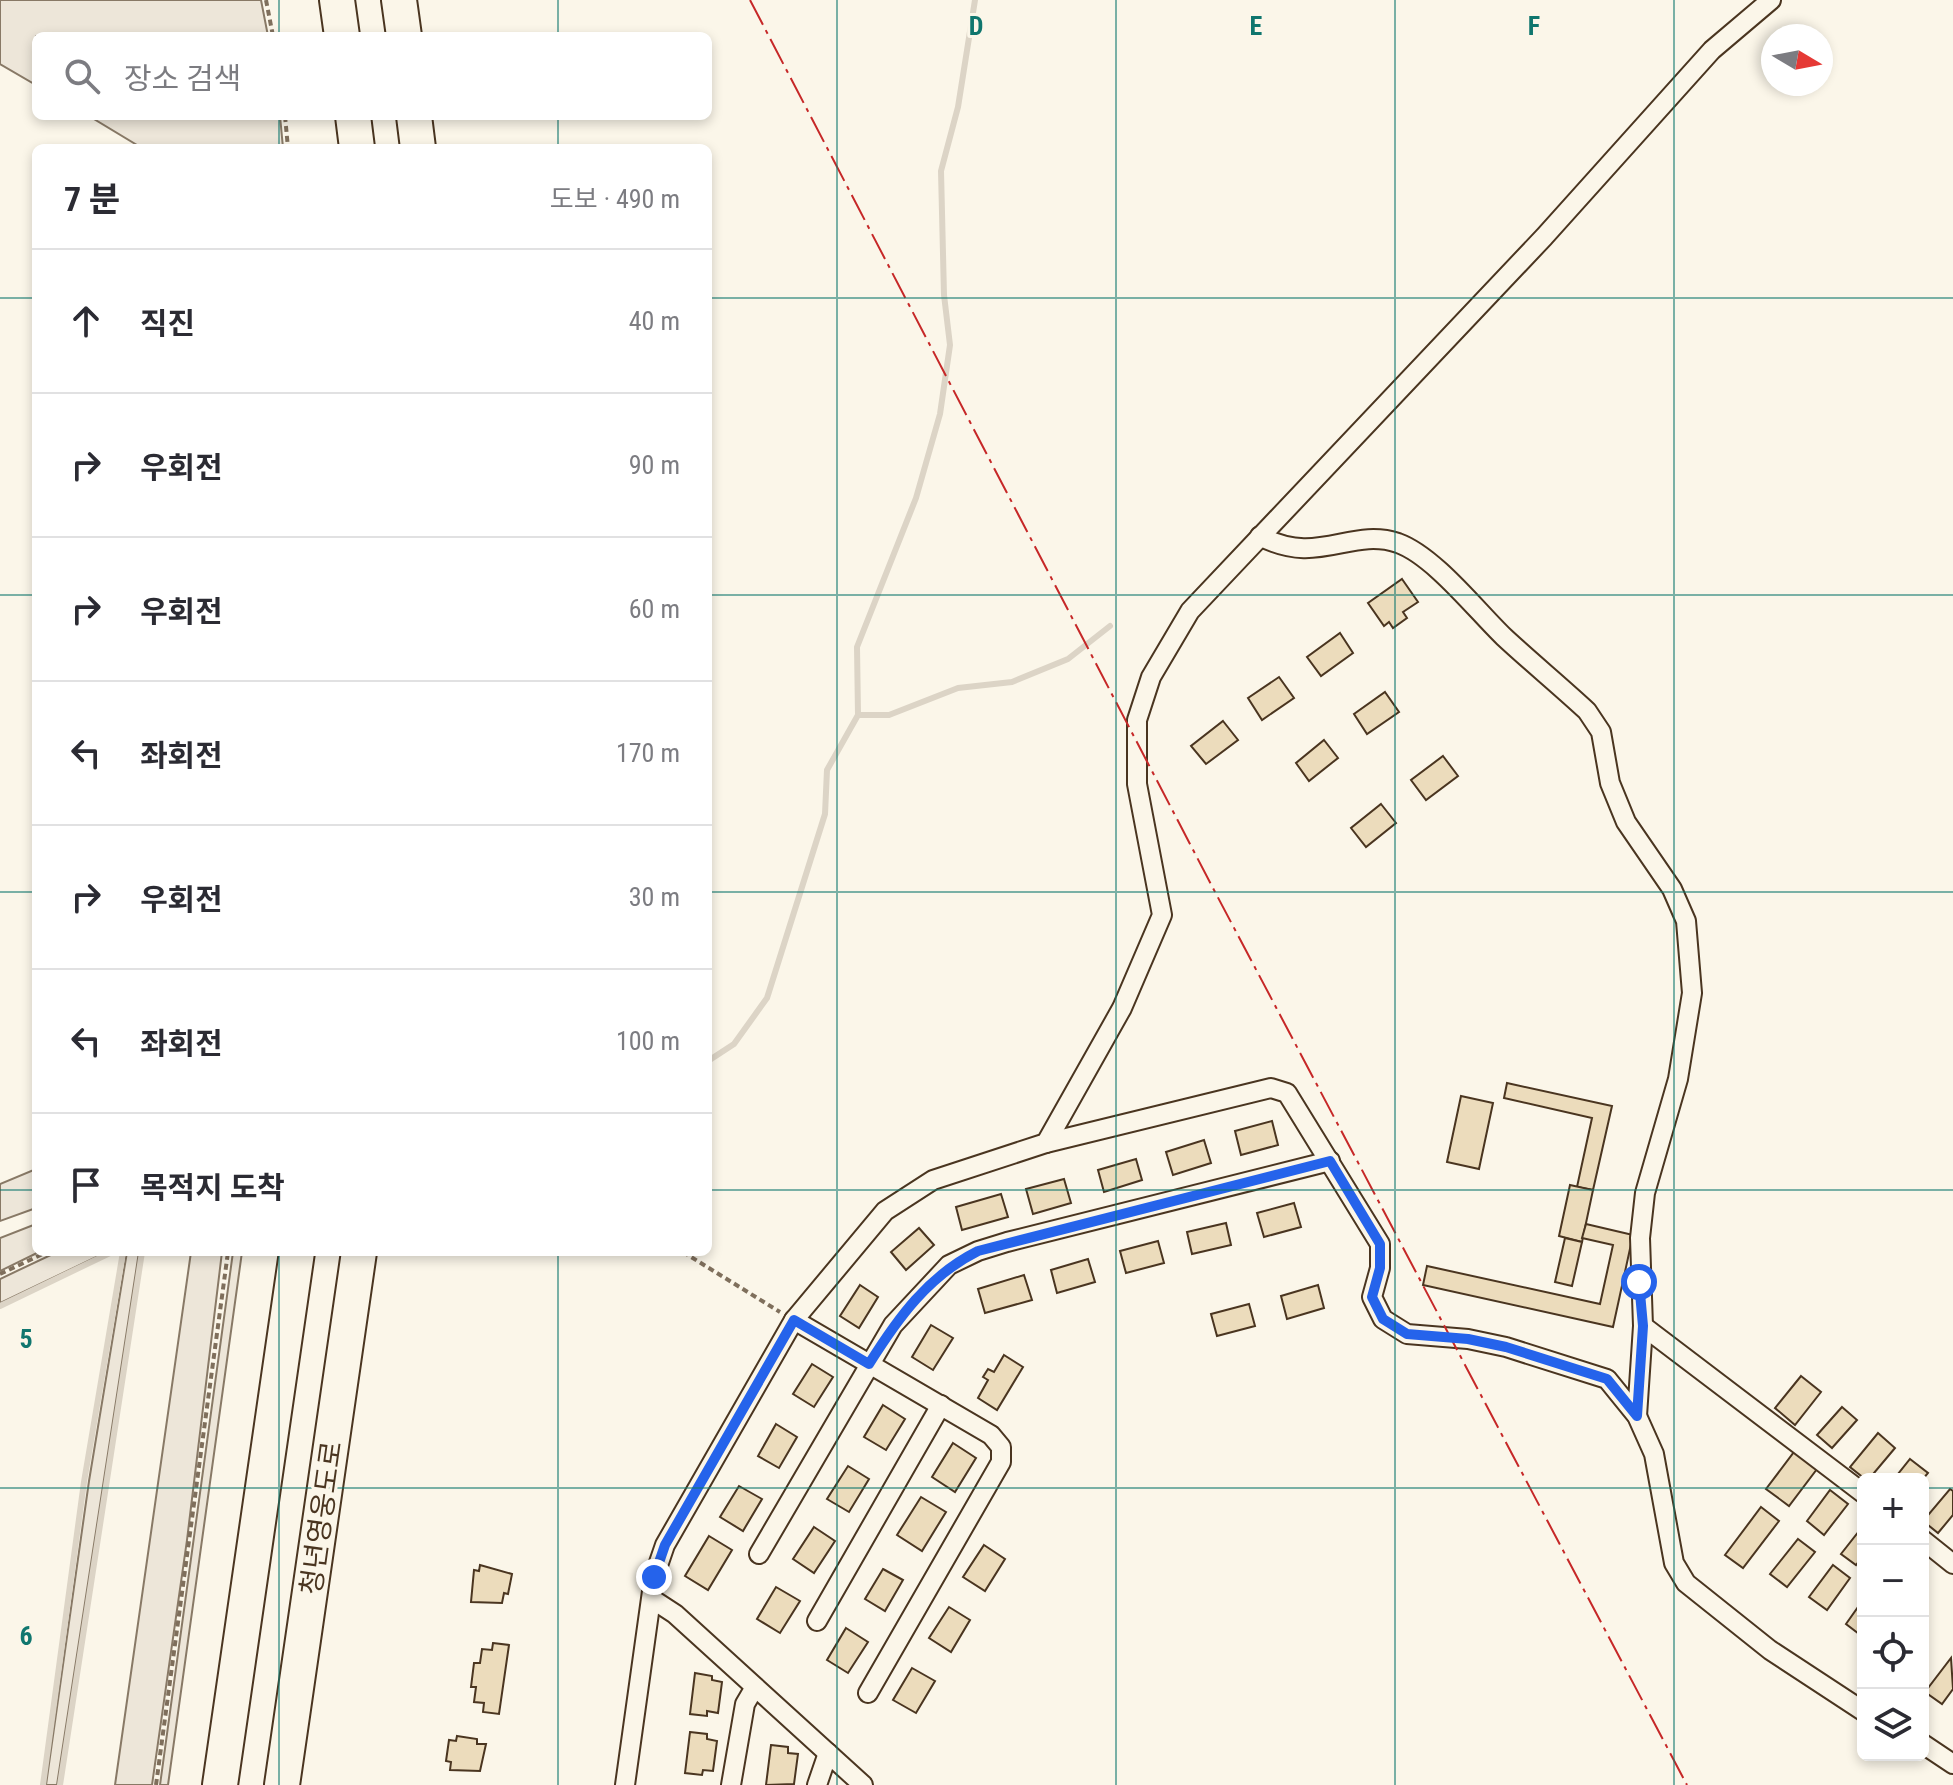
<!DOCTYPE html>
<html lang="ko">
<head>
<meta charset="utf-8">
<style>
	body { margin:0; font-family:"Roboto Condensed","Noto Sans KR",sans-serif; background:#f7f7f7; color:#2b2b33 }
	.controls { position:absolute; right:24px; bottom:24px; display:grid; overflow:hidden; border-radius:12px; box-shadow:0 4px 12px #0003 }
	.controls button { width:72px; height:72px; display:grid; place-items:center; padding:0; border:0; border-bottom:2px solid #e1e1e2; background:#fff; color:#2b2b33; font:40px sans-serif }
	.compass { position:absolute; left:1761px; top:24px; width:72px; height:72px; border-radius:50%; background:#fff; box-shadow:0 4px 12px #0003; rotate:100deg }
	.stop { position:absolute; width:24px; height:24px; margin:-18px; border:6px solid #2563eb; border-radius:50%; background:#fff }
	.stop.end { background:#2563eb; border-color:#fff; box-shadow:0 2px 8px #0008 }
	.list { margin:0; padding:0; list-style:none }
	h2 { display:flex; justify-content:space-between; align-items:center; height:104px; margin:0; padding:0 32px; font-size:34px }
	h2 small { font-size:26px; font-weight:400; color:#7c7c81 }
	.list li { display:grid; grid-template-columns:52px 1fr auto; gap:24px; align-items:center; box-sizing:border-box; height:144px; padding:0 32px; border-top:2px solid #e1e1e2 }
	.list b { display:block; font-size:30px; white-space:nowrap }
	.list em { font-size:26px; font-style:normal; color:#7c7c81 }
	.icon { flex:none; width:44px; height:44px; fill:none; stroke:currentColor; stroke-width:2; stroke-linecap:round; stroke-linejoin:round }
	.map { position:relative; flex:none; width:1953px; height:1785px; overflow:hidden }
	.search { position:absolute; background:#fff; box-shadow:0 4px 12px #0003; left:32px; top:32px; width:680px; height:88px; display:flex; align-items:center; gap:20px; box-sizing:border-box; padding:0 28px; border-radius:12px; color:#7c7c81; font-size:30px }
	.panel { position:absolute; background:#fff; box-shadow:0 4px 12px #0003; left:32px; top:144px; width:680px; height:1112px; border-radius:12px }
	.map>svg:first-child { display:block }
</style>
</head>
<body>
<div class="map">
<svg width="1953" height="1785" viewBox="0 0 1953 1785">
	<rect width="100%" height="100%" fill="#fbf6e9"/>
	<!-- green -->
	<g fill="#ede6d9" stroke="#887966" stroke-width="2">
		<path d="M0,0H261L268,36H36V85L0,64Z"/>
		<path d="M89,116H280L283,148H142Z"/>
		<path d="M36,1169V1208L0,1221V1184Z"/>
		<path d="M36,1224V1252H39L0,1271V1238Z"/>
		<path d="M57,1252H107L0,1303V1279Z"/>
		<path d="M127,1252H139L57,1785H46L89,1481Z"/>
		<path d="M191,1252H222L187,1540L152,1785H115Z"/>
		<path d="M233,1252H242L168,1785H160Z"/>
	</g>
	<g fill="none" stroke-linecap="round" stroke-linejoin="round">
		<!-- stream -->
		<g stroke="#dcd4c6" stroke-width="6">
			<path d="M858,715H889L958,688L1012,682L1068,659L1110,626"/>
			<path d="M708,1061L734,1044L767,998L825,814L827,770L858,715L857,647L916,498L940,414L950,345L944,295L941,171L958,107L975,0"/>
			<path d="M0,1306L112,1252"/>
			<path d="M43,1785L84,1482L123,1252"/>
			<path d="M60,1785L142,1252"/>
		</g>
	</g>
	<!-- building -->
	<g fill="#ecdcbc" stroke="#4a3520" stroke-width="2">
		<path d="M1402,579L1418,602L1403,612L1407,618L1393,628L1389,622L1384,626L1368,603Z"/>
		<path d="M1340,633L1353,653L1321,676L1307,657Z"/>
		<path d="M1279,677L1294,698L1262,720L1248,698Z"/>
		<path d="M1385,692L1399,712L1367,734L1354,714Z"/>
		<path d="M1223,721L1238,740L1206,764L1191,746Z"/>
		<path d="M1324,740L1338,758L1309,781L1296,763Z"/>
		<path d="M1443,756L1458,776L1426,800L1411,780Z"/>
		<path d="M1381,804L1396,823L1366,847L1351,828Z"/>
		<path d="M1507,1083L1612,1106L1593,1190L1577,1187L1592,1118L1504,1098Z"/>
		<path d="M1461,1096L1493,1103L1479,1169L1447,1162Z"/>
		<path d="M1272,1121L1278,1145L1241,1155L1235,1131Z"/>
		<path d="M1204,1140L1211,1163L1173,1175L1166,1152Z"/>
		<path d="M1136,1159L1142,1180L1104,1192L1098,1170Z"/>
		<path d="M1064,1179L1071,1203L1033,1214L1026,1189Z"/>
		<path d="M1570,1185L1593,1190L1582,1242L1559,1236Z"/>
		<path d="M1001,1194L1008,1217L962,1230L956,1207Z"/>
		<path d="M1294,1203L1301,1227L1264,1237L1257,1213Z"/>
		<path d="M1226,1223L1231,1245L1192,1254L1187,1232Z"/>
		<path d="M1586,1224L1633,1235L1613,1327L1423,1285L1427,1266L1600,1304L1613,1245L1582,1238Z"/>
		<path d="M919,1228L934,1245L906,1270L891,1252Z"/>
		<path d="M1565,1238L1582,1242L1572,1286L1555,1282Z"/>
		<path d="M1158,1241L1164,1263L1126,1273L1120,1251Z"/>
		<path d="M1088,1259L1095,1282L1057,1293L1051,1270Z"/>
		<path d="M1024,1275L1032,1300L985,1313L978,1289Z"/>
		<path d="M860,1285L878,1297L859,1328L840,1316Z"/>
		<path d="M1318,1285L1324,1308L1287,1319L1281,1296Z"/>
		<path d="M1249,1304L1255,1326L1217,1336L1211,1314Z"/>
		<path d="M931,1325L953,1338L933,1370L912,1357Z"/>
		<path d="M1004,1355L1023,1367L997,1410L978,1398L988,1380L983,1377L988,1369L994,1372Z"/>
		<path d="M812,1364L833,1377L814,1407L793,1394Z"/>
		<path d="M1801,1376L1821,1392L1795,1425L1775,1408Z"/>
		<path d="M883,1405L905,1419L886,1450L864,1437Z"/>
		<path d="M1842,1407L1857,1420L1832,1448L1817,1435Z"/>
		<path d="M776,1424L797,1437L779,1468L758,1456Z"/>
		<path d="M1878,1433L1895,1448L1869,1479H1865L1850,1467Z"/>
		<path d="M953,1443L976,1458L955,1492L932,1477Z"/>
		<path d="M1794,1452L1817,1469L1789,1506L1766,1489Z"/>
		<path d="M1910,1459L1928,1473L1923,1479H1894Z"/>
		<path d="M848,1466L869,1479L849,1512L827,1499Z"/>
		<path d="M739,1486L762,1499L743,1531L720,1517Z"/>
		<path d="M1950,1489L1953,1491V1515L1938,1533L1923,1521Z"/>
		<path d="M1830,1490L1848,1504L1824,1535L1807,1521Z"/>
		<path d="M921,1497L946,1512L922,1551L897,1535Z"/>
		<path d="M1761,1507L1779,1521L1743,1568L1725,1555Z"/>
		<path d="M1863,1526V1556L1856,1565L1841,1554Z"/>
		<path d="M814,1527L835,1541L814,1573L793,1559Z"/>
		<path d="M709,1536L732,1550L708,1590L685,1576Z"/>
		<path d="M1798,1539L1815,1552L1787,1587L1770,1574Z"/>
		<path d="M984,1545L1005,1559L985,1591L963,1577Z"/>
		<path d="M480,1565L512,1574L508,1594L504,1593L502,1603L471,1602L474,1570L479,1571Z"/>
		<path d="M1833,1565L1850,1578L1827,1610L1809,1597Z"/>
		<path d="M883,1569L903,1580L885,1611L865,1599Z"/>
		<path d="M776,1587L800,1601L780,1633L757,1619Z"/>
		<path d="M1863,1600V1637L1846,1624Z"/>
		<path d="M949,1607L970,1620L951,1652L929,1638Z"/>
		<path d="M846,1628L868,1642L848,1673L827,1660Z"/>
		<path d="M493,1643L509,1645L499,1714L483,1712L484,1703L474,1702L476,1687H471L474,1663H480L482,1649L492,1650Z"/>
		<path d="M1951,1658L1953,1689L1942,1704L1925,1692Z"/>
		<path d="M912,1668L935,1681L916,1713L893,1700Z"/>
		<path d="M695,1673L712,1676V1680L722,1682L718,1713L707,1711V1716L690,1714Z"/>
		<path d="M690,1732L707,1734V1739L717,1741L713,1771L703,1770L702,1775L685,1773Z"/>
		<path d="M457,1736L477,1739V1744H486L480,1771L450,1770L451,1762L446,1761L449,1740L456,1741Z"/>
		<path d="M771,1745L788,1747V1753L798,1754L794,1784L766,1785Z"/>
	</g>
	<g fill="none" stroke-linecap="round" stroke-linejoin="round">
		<defs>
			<g id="minor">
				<path d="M1260,536C1318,567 1350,527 1398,543C1434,556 1476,610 1504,637C1531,662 1560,686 1587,711L1601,732L1610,783L1626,822L1672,889L1686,921L1692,993L1678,1079L1645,1193L1640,1238L1643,1326L1637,1416"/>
				<path d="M1046,1143L1271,1088L1287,1093L1380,1244V1268L1372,1297L1383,1319L1407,1334L1468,1339L1506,1347L1607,1379L1637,1416L1654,1454L1674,1563L1686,1583L1770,1650L1863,1711"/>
				<path d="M794,1320L991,1435L1001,1447V1462L868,1693"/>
				<path d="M1643,1326L1863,1493"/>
				<path d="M1923,1540L1953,1564"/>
				<path d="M759,1554L893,1325L949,1265L978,1251L1007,1242L1330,1161"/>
				<path d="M652,1599L675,1614L863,1785"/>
				<path d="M817,1621L941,1405"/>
				<path d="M1923,1744L1953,1764"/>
				<path d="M625,1785L654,1577L665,1545L794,1320L885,1211L933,1180L1046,1143L1122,1008L1162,915L1137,784V720L1151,677L1190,611L1544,237L1712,50L1771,0"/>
				<path d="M731,1785L745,1704L755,1687"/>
				<path d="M817,1785L828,1753"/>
			</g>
			<g id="motorway">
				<path d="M337,0L342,36"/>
				<path d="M399,0L404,36"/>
				<path d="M353,116L357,148"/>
				<path d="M414,116L418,148"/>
				<path d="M220,1785L297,1252"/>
				<path d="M282,1785L359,1252"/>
			</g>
		</defs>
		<!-- minor casing -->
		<use href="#minor" stroke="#4a3520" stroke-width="22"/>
		<!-- motorway casing -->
		<use href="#motorway" stroke="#4a3520" stroke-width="38"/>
		<!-- path -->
		<g stroke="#7f6f5c" stroke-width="4" stroke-dasharray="6 4" stroke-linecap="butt">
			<path d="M266,0L273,36"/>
			<path d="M285,116L288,148"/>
			<path d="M683,1252L780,1312"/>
			<path d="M0,1274L47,1252"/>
			<path d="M156,1785L228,1252"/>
		</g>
		<!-- minor -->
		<use href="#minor" stroke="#fbf6e9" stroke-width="18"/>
		<!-- motorway -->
		<use href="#motorway" stroke="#fbf6e9" stroke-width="34"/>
		<!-- power -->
		<path stroke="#c62828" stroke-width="2" stroke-dasharray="28 6 4 6" stroke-linecap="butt" d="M750,0L1214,890L1687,1785"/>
	</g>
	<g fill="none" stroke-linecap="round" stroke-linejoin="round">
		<!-- route -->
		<path stroke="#2563eb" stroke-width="10" d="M654,1577L665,1545L794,1320L869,1364C898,1318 928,1276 978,1251L1330,1161L1380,1244V1268L1372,1297L1383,1319L1407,1334L1468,1339L1506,1347L1607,1379L1637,1416L1643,1326L1639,1282"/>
	</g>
	<!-- grid -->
	<path fill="none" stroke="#0f766e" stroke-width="2" stroke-opacity="0.55" d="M279,0V36M558,0V36M837,0V1785M1116,0V1785M1395,0V1785M1674,0V1785M279,116V148M558,116V148M0,298H36M708,298H1953M0,595H36M708,595H1953M0,892H36M708,892H1953M0,1190H36M708,1190H1953M279,1252V1785M558,1252V1785M0,1488H1863M1923,1488H1953"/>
	<g text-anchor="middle" stroke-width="6" stroke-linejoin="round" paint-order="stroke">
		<!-- street labels -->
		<g font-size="28" fill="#4a3520" stroke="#fbf6e9">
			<text transform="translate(321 1518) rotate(-82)" y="10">청년영웅도로</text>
		</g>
	</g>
	<g font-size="26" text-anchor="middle" font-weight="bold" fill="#0f766e" stroke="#fbf6e9" stroke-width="6" stroke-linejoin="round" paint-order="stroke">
		<text x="976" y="35">D</text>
		<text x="1256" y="35">E</text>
		<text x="1534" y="35">F</text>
		<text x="26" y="1348">5</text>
		<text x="26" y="1645">6</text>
	</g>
</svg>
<div class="controls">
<button>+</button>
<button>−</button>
<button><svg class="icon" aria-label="locate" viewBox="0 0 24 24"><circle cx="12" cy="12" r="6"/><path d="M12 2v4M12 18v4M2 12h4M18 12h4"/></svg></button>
<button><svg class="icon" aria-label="layers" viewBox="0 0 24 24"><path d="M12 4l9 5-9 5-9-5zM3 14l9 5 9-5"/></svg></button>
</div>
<svg class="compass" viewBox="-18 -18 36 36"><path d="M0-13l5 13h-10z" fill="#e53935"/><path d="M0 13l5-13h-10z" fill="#7c7c81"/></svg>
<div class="stop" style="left:1639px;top:1282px"></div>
<div class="stop end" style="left:654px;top:1577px"></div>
<div class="search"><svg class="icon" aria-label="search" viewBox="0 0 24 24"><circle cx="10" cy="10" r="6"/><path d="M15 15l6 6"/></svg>장소 검색</div>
<section class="panel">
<h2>7 분<small>도보 · 490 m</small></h2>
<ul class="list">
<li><svg class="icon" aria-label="ahead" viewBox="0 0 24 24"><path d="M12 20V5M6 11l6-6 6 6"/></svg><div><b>직진</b></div><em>40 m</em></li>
<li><svg class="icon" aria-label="right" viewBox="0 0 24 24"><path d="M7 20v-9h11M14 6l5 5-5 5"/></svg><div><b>우회전</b></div><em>90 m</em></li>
<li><svg class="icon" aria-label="right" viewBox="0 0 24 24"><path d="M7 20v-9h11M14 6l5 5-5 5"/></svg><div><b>우회전</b></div><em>60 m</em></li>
<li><svg class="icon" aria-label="left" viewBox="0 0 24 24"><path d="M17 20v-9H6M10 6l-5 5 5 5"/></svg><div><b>좌회전</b></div><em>170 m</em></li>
<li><svg class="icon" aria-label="right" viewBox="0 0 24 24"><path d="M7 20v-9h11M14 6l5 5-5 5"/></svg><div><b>우회전</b></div><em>30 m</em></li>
<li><svg class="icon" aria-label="left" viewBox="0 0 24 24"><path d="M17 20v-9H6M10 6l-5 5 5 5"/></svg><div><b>좌회전</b></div><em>100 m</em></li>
<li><svg class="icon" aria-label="arrive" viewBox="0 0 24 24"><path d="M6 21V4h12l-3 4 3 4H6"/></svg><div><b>목적지 도착</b></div></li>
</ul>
</section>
</div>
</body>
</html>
